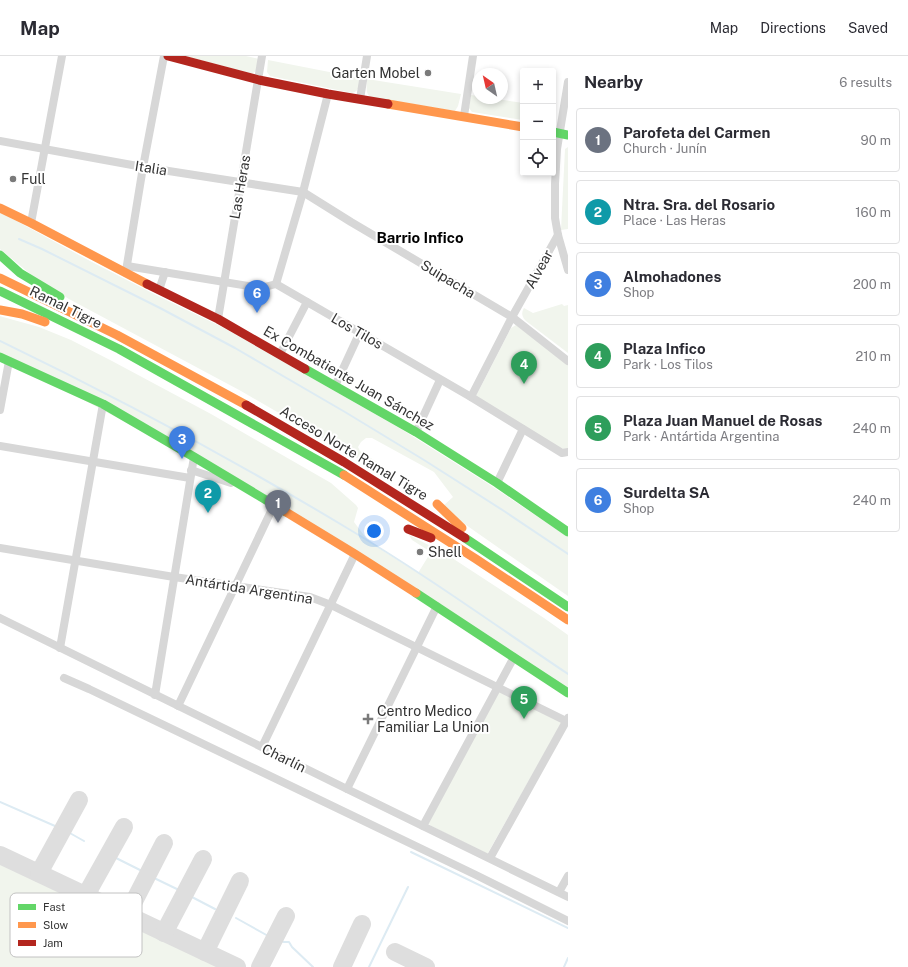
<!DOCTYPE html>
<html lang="en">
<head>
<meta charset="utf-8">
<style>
	body { margin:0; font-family:"Public Sans",sans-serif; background:#f7f7f7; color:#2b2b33 }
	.controls { position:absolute; right:12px; top:12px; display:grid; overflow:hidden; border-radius:4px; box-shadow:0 2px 6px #0003 }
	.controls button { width:36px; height:36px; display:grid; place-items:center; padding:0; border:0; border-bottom:1px solid #e1e1e2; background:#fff; color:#2b2b33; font:20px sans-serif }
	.compass { position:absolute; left:472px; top:12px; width:36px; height:36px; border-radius:50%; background:#fff; box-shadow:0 2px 6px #0003; rotate:326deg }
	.you { position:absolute; left:374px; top:475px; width:14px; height:14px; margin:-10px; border:3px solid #fff; border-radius:50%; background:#1a73e8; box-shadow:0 0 0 6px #1a73e833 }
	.badge { display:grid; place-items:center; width:26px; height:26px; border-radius:50%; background:#7a7a7a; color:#fff; font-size:13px; font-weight:700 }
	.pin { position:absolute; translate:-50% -33px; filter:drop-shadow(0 1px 2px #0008) }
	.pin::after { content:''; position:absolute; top:21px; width:14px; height:12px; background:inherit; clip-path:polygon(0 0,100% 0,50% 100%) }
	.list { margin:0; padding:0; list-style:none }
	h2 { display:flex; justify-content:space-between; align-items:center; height:52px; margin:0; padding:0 16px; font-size:17px }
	h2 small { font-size:13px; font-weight:400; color:#7c7c81 }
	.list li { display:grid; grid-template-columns:26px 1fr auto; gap:12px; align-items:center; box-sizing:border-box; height:64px; margin:0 8px 8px; padding:0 8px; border:1px solid #e1e1e2; border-radius:4px }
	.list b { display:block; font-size:15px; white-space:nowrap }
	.list p { margin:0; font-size:13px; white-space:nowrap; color:#7c7c81 }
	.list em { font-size:13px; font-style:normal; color:#7c7c81 }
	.icon { flex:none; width:22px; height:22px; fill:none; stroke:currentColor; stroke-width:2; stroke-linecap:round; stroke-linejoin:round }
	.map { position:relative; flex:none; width:568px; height:911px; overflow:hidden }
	header { display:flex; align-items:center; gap:24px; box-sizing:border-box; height:56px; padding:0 20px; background:#fff; border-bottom:1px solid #e1e1e2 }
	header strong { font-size:19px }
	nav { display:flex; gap:22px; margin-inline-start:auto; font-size:14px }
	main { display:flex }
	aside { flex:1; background:#fff }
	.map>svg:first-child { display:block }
</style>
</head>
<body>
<header>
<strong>Map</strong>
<nav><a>Map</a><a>Directions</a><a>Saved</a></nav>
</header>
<main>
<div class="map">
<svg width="568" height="911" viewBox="0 0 568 911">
	<rect width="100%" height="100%" fill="#fff"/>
	<!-- green -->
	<g fill="#f1f5ed">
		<path d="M185,0H246L259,3L256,15L253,17H250Z"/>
		<path d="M268,4L360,22C359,29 360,35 352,37L270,20L267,16Z"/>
		<path d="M367,23L461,38L458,50L455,55L370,41C365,36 367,30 367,23Z"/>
		<path d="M471,39L478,40V42H490L523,47V64L472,56L469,52Z"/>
		<path d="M568,91V173L561,174L565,93Z"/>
		<path d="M0,156L90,205L156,239L222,271L401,373L487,427L568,481V540L476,476L452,459L443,450L453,441L434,416L372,382H366L361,386L358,391L360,395L383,410L386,418H384L241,335L69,243L34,221L0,193Z"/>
		<path d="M562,248L564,250L568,249V297L526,265C522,261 521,257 524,252L533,257Z"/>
		<path d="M0,260L3,261L39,271L71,284L112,305L211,358L331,427L356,449L358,452L354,466L369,486L418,517L431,496L412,484L409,479L446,498L544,562L568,579V634L276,447L0,299Z"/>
		<path d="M516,269L568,309V392L564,393L560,392L476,340L511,272Z"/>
		<path d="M499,635L562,666L489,795L488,797H486L431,770L429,768V766Z"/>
		<path d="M0,806L220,911H0Z"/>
	</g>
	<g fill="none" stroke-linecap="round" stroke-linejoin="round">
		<!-- stream -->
		<g stroke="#ddebf3" stroke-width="2">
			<path d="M19,183L42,193L160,252L235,292L345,356L424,404L504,455L568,498"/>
			<path d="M0,285C118,342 234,404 347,472C423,517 495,569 568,618"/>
			<path d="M0,746L55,770"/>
			<path d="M68,776L84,785"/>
			<path d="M411,796L568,872"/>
			<path d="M114,801L144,816"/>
			<path d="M152,821L181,835"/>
			<path d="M190,840L215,853"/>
			<path d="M236,862L270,881"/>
			<path d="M280,885L284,886H289L292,891L313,911"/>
			<path d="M369,911L408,831"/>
			<path d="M564,911L568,902"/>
		</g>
		<!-- taxiway -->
		<g stroke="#dedede" stroke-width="18">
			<path d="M0,799L237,911"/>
			<path d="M39,817L79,744"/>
			<path d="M86,839L124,771"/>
			<path d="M127,859L164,787"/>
			<path d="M164,877L203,803"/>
			<path d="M205,896L240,825"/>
			<path d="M395,896L426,911"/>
			<path d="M260,911L286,860"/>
			<path d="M342,911L362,868"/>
		</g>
		<!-- street -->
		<g stroke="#d7d7d7" stroke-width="8">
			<path d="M568,26L557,93L555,128V162L558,179L568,214"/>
			<path d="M360,43L367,0"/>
			<path d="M464,60L473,0"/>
			<path d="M0,85L143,111L303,136L351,166L512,261L568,305"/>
			<path d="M31,167L62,0"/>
			<path d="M127,210L261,232L276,228L471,341L562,397L568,396"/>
			<path d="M126,215L143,111L164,0"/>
			<path d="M276,228L303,136L328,38"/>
			<path d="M159,234L165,216"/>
			<path d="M218,263L262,0"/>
			<path d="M280,298L307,246"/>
			<path d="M335,330L360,276"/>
			<path d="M471,341L512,261L558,179"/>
			<path d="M0,354L9,305"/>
			<path d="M416,376L440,324"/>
			<path d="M0,390L190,422"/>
			<path d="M191,414L231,427"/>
			<path d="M497,427L523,373"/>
			<path d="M0,492L174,521L310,541L331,549L568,666"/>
			<path d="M0,562L347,733L568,841"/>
			<path d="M60,592L103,348"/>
			<path d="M64,622L89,633L476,819L568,865"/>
			<path d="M155,639L194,401"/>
			<path d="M178,650L274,449"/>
			<path d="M262,691L355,498"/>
			<path d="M347,733L437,550"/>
			<path d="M423,770L514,601"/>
			<path d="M490,802L568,662"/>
			<path d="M559,836L568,820"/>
		</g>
		<!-- fast -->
		<g stroke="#63d668" stroke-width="9">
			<path d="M553,76L568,79"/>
			<path d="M0,199L20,217L60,241"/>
			<path d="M0,235L119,293L344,419"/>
			<path d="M0,301L103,348L194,401L286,456"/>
			<path d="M305,313L416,376L497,427L568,476"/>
			<path d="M465,482L568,551"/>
			<path d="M416,537L568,637"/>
		</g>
		<!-- slow -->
		<g stroke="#ff974d" stroke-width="9">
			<path d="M388,48L523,71"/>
			<path d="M0,152L31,167L147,228"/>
			<path d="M0,222L117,279L246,349"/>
			<path d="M0,254L22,258L45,266"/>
			<path d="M344,419L476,503L568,564"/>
			<path d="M437,448L462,472"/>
			<path d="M286,456L355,498L416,537"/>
		</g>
		<!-- jam -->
		<g stroke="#b3261e" stroke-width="9">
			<path d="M168,0L259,24L328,38L388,48"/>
			<path d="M147,228L218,263L305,313"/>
			<path d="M246,349L344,406L465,482"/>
			<path d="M408,473L431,482"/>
		</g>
	</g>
	<!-- markers -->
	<g fill="#7a7a7a" stroke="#fff" stroke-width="1.5">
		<circle cx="428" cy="17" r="4"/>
		<circle cx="13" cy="123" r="4"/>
		<circle cx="420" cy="496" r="4"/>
		<path d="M366 657h4v4h4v4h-4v4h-4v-4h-4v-4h4z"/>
	</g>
	<g text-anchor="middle" stroke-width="4" stroke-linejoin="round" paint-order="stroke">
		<!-- poi labels -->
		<g font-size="14" fill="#333" stroke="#fff" text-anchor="start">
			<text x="420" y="22" text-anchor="end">Garten Mobel</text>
			<text x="21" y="128">Full</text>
			<text x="428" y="501">Shell</text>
			<text x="377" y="660">Centro Medico<tspan x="377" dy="16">Familiar La Union</tspan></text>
		</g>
		<!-- street labels -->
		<g font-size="14" fill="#333" stroke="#fff">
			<text transform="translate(151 112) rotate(9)" y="5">Italia</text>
			<text transform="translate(240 131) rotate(-80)" y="5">Las Heras</text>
			<text transform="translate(539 213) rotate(-61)" y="5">Alvear</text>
			<text transform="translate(448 223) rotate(31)" y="5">Suipacha</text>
			<text transform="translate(66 251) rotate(26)" y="5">Ramal Tigre</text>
			<text transform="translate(357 275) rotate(30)" y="5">Los Tilos</text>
			<text transform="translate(349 322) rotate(30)" y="5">Ex Combatiente Juan Sánchez</text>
			<text transform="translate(354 397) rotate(31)" y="5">Acceso Norte Ramal Tigre</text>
			<text transform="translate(249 533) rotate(9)" y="5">Antártida Argentina</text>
			<text transform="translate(284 702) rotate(26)" y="5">Charlín</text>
		</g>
		<!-- neighbourhood labels -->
		<g font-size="15" font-weight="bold" fill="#000" stroke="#fff">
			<text x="420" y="187">Barrio Infico</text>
		</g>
	</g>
	<!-- legend -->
	<rect x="10" y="837" width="132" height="64" rx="6" fill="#fff" stroke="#c2c2c2" stroke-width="1"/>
	<rect x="18" y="848" width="18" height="6" fill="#63d668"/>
	<rect x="18" y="866" width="18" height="6" fill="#ff974d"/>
	<rect x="18" y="884" width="18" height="6" fill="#b3261e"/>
	<g font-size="11" fill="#333">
		<text x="43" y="855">Fast</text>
		<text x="43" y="873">Slow</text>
		<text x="43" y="891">Jam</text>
	</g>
</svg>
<div class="controls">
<button>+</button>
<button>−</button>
<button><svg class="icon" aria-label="locate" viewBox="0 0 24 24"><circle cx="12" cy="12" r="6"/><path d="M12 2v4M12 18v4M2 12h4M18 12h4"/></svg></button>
</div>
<svg class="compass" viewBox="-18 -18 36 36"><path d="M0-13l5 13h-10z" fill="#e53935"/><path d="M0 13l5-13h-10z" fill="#7c7c81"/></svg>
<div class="you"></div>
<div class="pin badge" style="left:278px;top:467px;background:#6b7280">1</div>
<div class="pin badge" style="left:208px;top:457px;background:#0f9aa8">2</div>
<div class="pin badge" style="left:182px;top:403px;background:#3f7fe0">3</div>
<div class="pin badge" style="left:524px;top:328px;background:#2e9e5b">4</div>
<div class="pin badge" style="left:524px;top:663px;background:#2e9e5b">5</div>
<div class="pin badge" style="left:257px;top:257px;background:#3f7fe0">6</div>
</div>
<aside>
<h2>Nearby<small>6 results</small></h2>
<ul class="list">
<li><span class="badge" style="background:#6b7280">1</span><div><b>Parofeta del Carmen</b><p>Church · Junín</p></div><em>90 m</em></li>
<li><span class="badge" style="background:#0f9aa8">2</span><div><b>Ntra. Sra. del Rosario</b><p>Place · Las Heras</p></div><em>160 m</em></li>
<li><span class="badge" style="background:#3f7fe0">3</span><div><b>Almohadones</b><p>Shop</p></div><em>200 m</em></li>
<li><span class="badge" style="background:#2e9e5b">4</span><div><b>Plaza Infico</b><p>Park · Los Tilos</p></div><em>210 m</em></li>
<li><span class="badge" style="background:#2e9e5b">5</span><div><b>Plaza Juan Manuel de Rosas</b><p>Park · Antártida Argentina</p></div><em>240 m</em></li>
<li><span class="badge" style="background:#3f7fe0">6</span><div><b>Surdelta SA</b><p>Shop</p></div><em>240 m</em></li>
</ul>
</aside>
</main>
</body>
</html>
